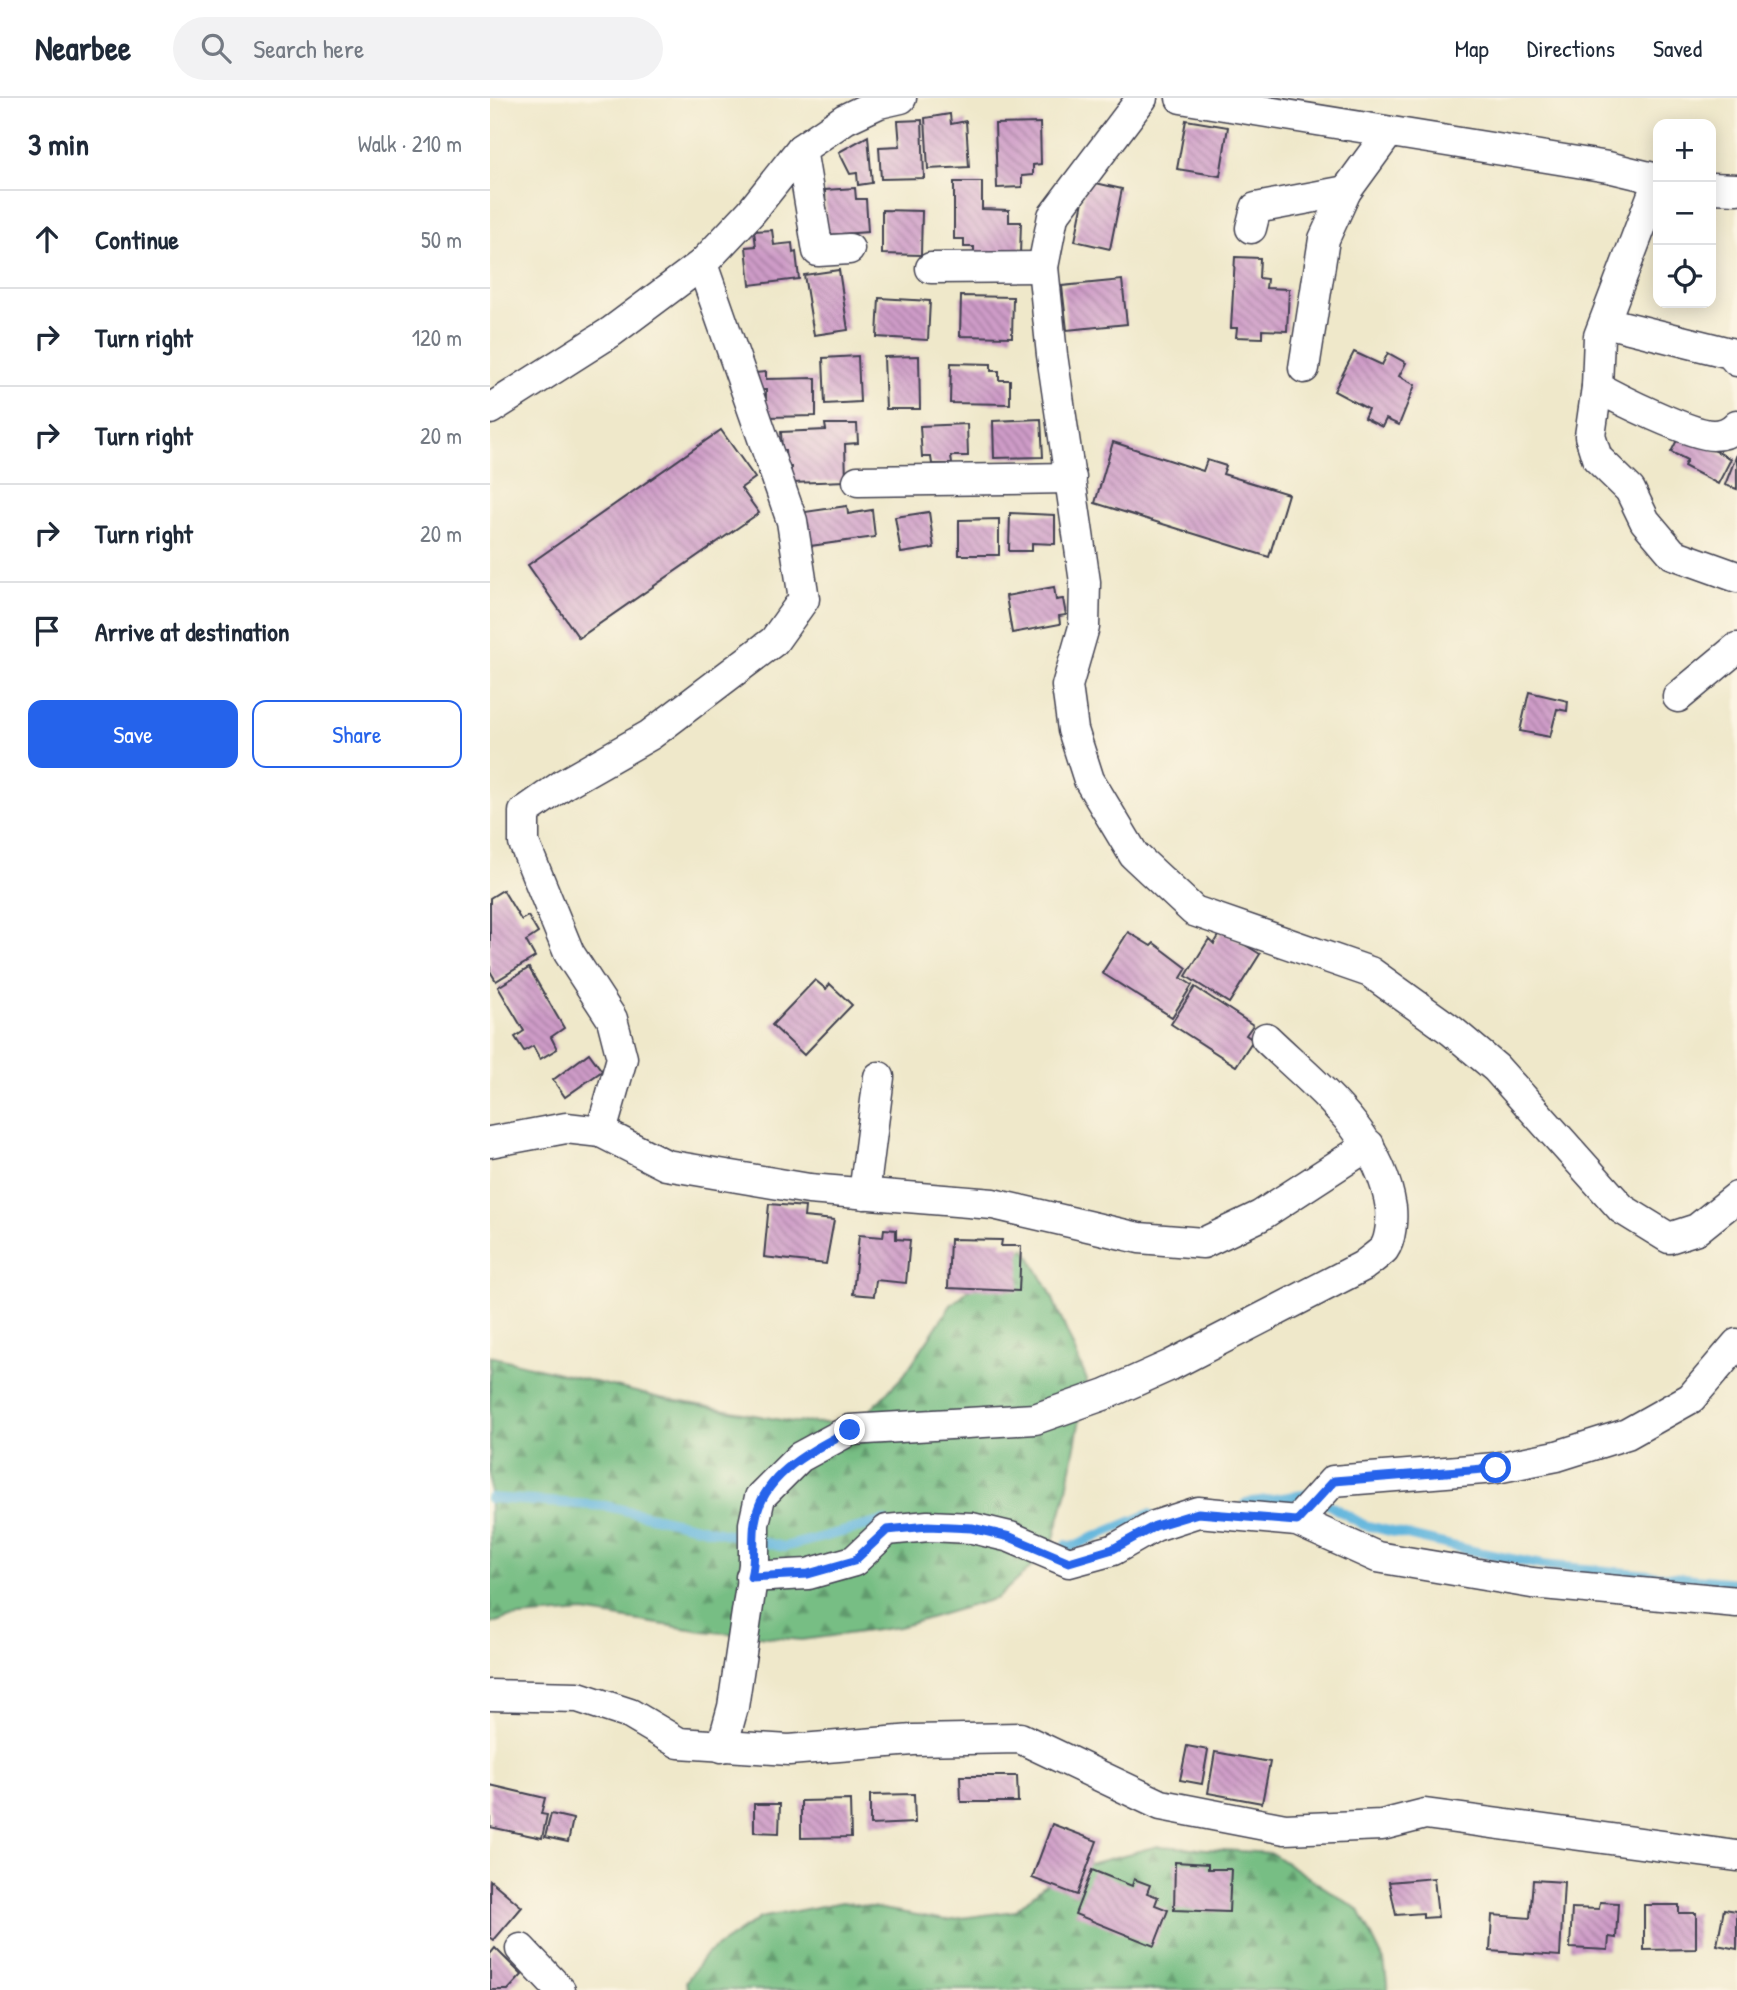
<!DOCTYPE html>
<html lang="en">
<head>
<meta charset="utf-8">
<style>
	body { margin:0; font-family:"Patrick Hand",sans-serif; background:#f2f2f3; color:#1f2937 }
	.controls { position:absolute; right:21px; top:21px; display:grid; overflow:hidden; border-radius:14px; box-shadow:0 4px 18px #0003 }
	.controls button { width:63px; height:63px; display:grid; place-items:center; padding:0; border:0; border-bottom:2px solid #e0e1e3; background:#fff; color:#1f2937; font:35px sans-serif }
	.stop { position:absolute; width:21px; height:21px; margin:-16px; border:5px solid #2563eb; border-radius:50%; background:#fff }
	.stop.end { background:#2563eb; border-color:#fff; box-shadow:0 2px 7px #0008 }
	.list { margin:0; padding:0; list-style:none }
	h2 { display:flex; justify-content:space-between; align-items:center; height:91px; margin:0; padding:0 28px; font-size:30px }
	h2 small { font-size:23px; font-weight:400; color:#747a83 }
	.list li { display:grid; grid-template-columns:46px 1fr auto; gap:21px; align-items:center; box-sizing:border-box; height:98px; padding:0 28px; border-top:2px solid #e0e1e3 }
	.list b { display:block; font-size:26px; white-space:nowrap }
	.list em { font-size:23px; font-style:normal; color:#747a83 }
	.actions { display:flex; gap:14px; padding:21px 28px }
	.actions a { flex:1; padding:16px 0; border:2px solid #2563eb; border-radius:14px; text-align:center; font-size:24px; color:#2563eb }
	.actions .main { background:#2563eb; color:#fff }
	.icon { flex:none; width:38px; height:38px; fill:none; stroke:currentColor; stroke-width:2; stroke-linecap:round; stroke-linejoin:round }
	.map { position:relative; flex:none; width:1247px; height:1892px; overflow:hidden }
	header { display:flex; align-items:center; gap:42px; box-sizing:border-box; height:98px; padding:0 35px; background:#fff; border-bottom:2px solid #e0e1e3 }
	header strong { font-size:33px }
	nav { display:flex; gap:38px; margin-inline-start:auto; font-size:24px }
	.search { width:490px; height:63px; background:#f2f2f3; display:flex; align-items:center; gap:18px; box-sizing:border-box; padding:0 24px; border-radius:38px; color:#747a83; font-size:26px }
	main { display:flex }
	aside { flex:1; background:#fff }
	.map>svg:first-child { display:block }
</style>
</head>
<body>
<header>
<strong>Nearbee</strong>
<div class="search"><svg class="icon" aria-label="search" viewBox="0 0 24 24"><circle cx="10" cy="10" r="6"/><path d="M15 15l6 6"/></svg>Search here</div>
<nav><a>Map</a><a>Directions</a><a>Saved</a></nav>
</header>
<main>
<aside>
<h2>3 min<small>Walk · 210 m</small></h2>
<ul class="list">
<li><svg class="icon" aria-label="ahead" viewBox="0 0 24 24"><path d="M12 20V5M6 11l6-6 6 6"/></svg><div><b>Continue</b></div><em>50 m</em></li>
<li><svg class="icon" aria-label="right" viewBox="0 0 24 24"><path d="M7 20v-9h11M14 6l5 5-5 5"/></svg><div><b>Turn right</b></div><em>120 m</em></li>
<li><svg class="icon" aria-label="right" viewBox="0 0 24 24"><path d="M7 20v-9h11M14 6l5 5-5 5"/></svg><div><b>Turn right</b></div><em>20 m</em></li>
<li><svg class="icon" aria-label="right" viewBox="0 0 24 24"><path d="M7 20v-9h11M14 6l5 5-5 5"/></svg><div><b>Turn right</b></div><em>20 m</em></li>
<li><svg class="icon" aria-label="arrive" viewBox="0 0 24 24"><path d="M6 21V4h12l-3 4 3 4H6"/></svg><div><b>Arrive at destination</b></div></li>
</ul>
<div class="actions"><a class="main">Save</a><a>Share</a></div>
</aside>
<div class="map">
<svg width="1247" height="1892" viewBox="0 0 1247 1892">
	<defs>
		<pattern id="forest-firs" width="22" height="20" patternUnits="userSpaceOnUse" patternTransform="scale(1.75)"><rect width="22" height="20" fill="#77be84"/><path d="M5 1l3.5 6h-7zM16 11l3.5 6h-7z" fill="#619a6d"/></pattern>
		<pattern id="building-back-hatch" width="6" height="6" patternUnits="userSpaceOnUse" patternTransform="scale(1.75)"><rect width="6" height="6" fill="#ce9bc7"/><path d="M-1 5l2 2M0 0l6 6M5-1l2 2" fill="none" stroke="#a77ea3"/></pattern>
	</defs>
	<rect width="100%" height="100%" fill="#fcf5e5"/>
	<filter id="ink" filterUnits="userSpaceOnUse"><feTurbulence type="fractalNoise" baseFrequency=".0143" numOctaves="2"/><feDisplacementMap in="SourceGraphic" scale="14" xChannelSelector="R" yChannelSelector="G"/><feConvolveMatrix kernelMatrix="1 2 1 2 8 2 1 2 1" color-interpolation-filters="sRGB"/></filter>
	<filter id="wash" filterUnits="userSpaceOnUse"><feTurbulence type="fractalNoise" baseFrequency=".00686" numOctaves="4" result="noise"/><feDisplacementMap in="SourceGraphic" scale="28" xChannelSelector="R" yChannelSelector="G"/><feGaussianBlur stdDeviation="1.57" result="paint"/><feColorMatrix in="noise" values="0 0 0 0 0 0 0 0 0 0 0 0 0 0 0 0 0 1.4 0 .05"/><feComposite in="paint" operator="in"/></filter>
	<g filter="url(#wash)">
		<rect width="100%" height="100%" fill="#efe8ca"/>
		<!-- forest -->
		<g fill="url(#forest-firs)" stroke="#4c7060" stroke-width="2">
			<path d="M535,1150L560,1194L597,1282L576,1397L561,1451L507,1500L409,1529L311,1542L212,1533L94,1514L17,1520L0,1526V1258L170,1300L302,1324L367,1326L414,1277L461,1207L498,1175Z"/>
			<path d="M668,1748L781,1755L869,1812L894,1863L898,1892H199L196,1884L216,1856L270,1820L352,1804L456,1822L525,1813L569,1774Z"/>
		</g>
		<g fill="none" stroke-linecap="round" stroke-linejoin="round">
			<!-- stream -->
			<g stroke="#62b6dd" stroke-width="10">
				<path d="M0,1400L116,1408L294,1449L394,1423"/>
				<path d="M756,1405L820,1396L874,1427L992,1455L1052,1467L1247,1485"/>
				<path d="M576,1447L581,1449L659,1416"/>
			</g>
		</g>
		<g id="blocks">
			<!-- building -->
			<g fill="url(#building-back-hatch)">
				<path d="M460,16L461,26L476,23L479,69L438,71L435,20Z"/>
				<path d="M432,22L434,80L391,81L389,49L410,48L408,23Z"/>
				<path d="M696,22L738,29L730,78L687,71Z"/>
				<path d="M550,25L551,66L543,67V77L532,78V89L507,90L505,26Z"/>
				<path d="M378,38L382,85L368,87L367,75L360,76L349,54Z"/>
				<path d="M597,83L632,91L620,151L585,143Z"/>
				<path d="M464,84H492V111L519,112V124H531L530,157L484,156V149H474V141H464Z"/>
				<path d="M365,90L366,101H376L378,134L337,137L335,92Z"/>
				<path d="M392,112L432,113L431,157L392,156Z"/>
				<path d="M282,132L284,147L302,145L303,155L306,154L309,181L260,187L256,149L266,148L264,133Z"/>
				<path d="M745,159L770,160L769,180L777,181L776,190L799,191L797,233L772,232V240L746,239L747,230H741Z"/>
				<path d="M349,172L358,232L324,237L314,177Z"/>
				<path d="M632,182L637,226L577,232L572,188Z"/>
				<path d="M471,198L523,199L522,239L470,238Z"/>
				<path d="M389,200L440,203L438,242L387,239Z"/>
				<path d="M864,254L892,267L898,255L916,265L909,278L925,287L909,327L896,321L892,329L874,320L878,311L844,293Z"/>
				<path d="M368,258L370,304L335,306L333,260Z"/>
				<path d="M429,258L430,311H396L394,259Z"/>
				<path d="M461,265L501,266V273H509V282H520V306L460,305Z"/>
				<path d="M276,274V281L326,280V318L276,319V292H265L264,275Z"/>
				<path d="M551,321L553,359L504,360L503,323Z"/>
				<path d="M335,326H367L368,345L355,346L356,383L301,385V369H296L295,352H292L291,334L336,332Z"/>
				<path d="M477,326L478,358H461L462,366H442L441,359H432L430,328Z"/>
				<path d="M231,332L265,380L251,390L269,415L89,540L38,467Z"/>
				<path d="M1189,338L1201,340L1241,361L1228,386L1194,368L1197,362L1181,354Z"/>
				<path d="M623,344L713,373L717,362L736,368L733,376L798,396L779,459L605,405Z"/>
				<path d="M1247,356V391L1235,387Z"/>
				<path d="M357,408L358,416L382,412L385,439L320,448L315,414Z"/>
				<path d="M439,414L444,450L411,455L405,419Z"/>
				<path d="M520,415L565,417V446L542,445V453H519Z"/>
				<path d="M509,421V457H469V422Z"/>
				<path d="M564,489L566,502L573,501L576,517L569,518L570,526L522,535L516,498Z"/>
				<path d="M1039,594L1078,603L1077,613L1067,611L1060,639L1030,633Z"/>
				<path d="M13,792L31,822L38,818L48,835L36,843L45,859L6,883L0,873V800Z"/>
				<path d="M732,833L770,856L739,905L696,878L719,841L724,846Z"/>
				<path d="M638,834L661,848L664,845L697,870L691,880L702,887L682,919L612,875Z"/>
				<path d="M39,870L74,930L61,939L67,951L50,961L43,948L34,953L25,939L34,933L8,889Z"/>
				<path d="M325,882L336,891L340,886L362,907L314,957L282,927Z"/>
				<path d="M705,889L763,927L756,937L763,942L746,968L681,926Z"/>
				<path d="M99,955L112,973L75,999L63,982Z"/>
				<path d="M279,1106L315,1109L314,1119L344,1122L336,1166L274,1159Z"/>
				<path d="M394,1131L406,1132V1141L420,1142L416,1185L386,1182L384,1198L363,1196L369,1137L393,1139Z"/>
				<path d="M460,1141L512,1142L511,1148H531L529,1193L458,1190Z"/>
				<path d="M697,1648L718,1652L712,1686L690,1682Z"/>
				<path d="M725,1654L780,1664L772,1705L718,1695Z"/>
				<path d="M470,1678H527L528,1704H471Z"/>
				<path d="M0,1687L55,1700L51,1716L57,1717L52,1740L0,1729Z"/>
				<path d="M424,1696L425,1725L380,1727V1697Z"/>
				<path d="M360,1702L361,1739L311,1740V1703Z"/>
				<path d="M264,1706H290L289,1735L264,1734Z"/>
				<path d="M61,1716L83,1721L78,1744L55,1739Z"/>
				<path d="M562,1726L607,1743L587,1797L542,1780Z"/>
				<path d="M685,1764L718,1766V1771H741L739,1814L684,1812Z"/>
				<path d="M602,1772L642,1788L644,1781L660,1787L657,1795L668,1799L665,1807L678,1812L664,1848L585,1816Z"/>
				<path d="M944,1780L948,1819L933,1820V1815L906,1817L899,1784Z"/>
				<path d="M0,1782L32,1809L4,1842L0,1839Z"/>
				<path d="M1043,1782L1074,1784L1070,1858L1000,1853L1002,1817L1040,1820Z"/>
				<path d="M1110,1804L1128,1805L1126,1840L1119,1839L1118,1852L1080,1850L1082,1810L1109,1811Z"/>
				<path d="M1154,1807H1189V1815H1206V1851L1154,1852Z"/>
				<path d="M1234,1811L1247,1813V1851L1227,1847Z"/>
				<path d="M5,1850L32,1877L18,1892H0V1856Z"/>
			</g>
		</g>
	</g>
	<g filter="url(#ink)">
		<use href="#blocks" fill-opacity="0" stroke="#414050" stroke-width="2"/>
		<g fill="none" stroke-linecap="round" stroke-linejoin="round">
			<defs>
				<g id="minor">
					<path d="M652,0L563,118L553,169L562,257L595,484L594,529L577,588L583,632L599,682L644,757L704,813L880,874L962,933L1006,970L1132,1111L1179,1140L1207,1131L1247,1099"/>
					<path d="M691,0L1118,69L1168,81"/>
					<path d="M311,51L328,153L359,151"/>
					<path d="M1168,83L1109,238L1107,289C1128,301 1201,337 1223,337C1233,337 1241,334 1247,327"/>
					<path d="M1221,90L1247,91"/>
					<path d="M761,130L766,110L856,93"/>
					<path d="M441,170L553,169"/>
					<path d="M1115,224L1240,255L1247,263"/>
					<path d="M814,270L834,141L856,93L899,34"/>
					<path d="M1107,289L1100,338L1107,360L1140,392L1155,423L1183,456L1247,479"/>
					<path d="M0,311L121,234L212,166L261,114L311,51L355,21L389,5L411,0"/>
					<path d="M368,383L581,380"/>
					<path d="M1188,599L1247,550"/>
					<path d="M111,1034L132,960L122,921L79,855L34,745V714L74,686L160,637L284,543L314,501L302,423L212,166"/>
					<path d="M0,1044L76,1030L111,1034L176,1067L319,1091L503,1106L649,1140L713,1145L770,1118L879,1047"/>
					<path d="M374,1096L389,979"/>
					<path d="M807,1423L843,1383L1006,1370L1067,1358L1137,1336L1201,1300L1247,1246"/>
					<path d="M261,1479L318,1476L364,1463L397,1432L438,1428L482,1430L520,1439L579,1464L623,1452L665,1428L708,1414L807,1423L887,1459L1042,1485L1247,1504"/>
					<path d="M0,1597L88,1599L140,1616L189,1645L299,1652L423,1642L530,1640L671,1707L795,1731L892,1727L935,1716L1247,1758"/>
					<path d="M232,1649L243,1609L264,1467V1426L270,1399L310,1359L360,1332L545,1321L616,1296L681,1267L873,1168C879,1163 888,1157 894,1151C901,1141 902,1121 901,1110C890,1035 827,989 776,940"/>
					<path d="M31,1851L70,1892"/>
				</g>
			</defs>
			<!-- minor casing -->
			<use href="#minor" stroke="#414050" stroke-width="33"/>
			<!-- minor -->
			<use href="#minor" stroke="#fff" stroke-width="30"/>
		</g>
	</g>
	<g fill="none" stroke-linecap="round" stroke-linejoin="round" filter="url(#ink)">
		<!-- route -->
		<path stroke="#2563eb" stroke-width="9" d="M360,1332C321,1353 272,1376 265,1424C262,1442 266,1461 261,1479L318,1476L364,1463L397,1432L438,1428L482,1430L520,1439L579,1464L623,1451L665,1428L708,1415L807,1423L844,1383L1006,1370"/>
	</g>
</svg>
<div class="controls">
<button>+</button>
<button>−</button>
<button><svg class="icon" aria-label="locate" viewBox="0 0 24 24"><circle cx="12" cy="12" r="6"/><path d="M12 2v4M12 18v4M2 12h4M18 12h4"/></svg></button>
</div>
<div class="stop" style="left:1006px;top:1370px"></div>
<div class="stop end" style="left:360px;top:1332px"></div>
</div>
</main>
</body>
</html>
